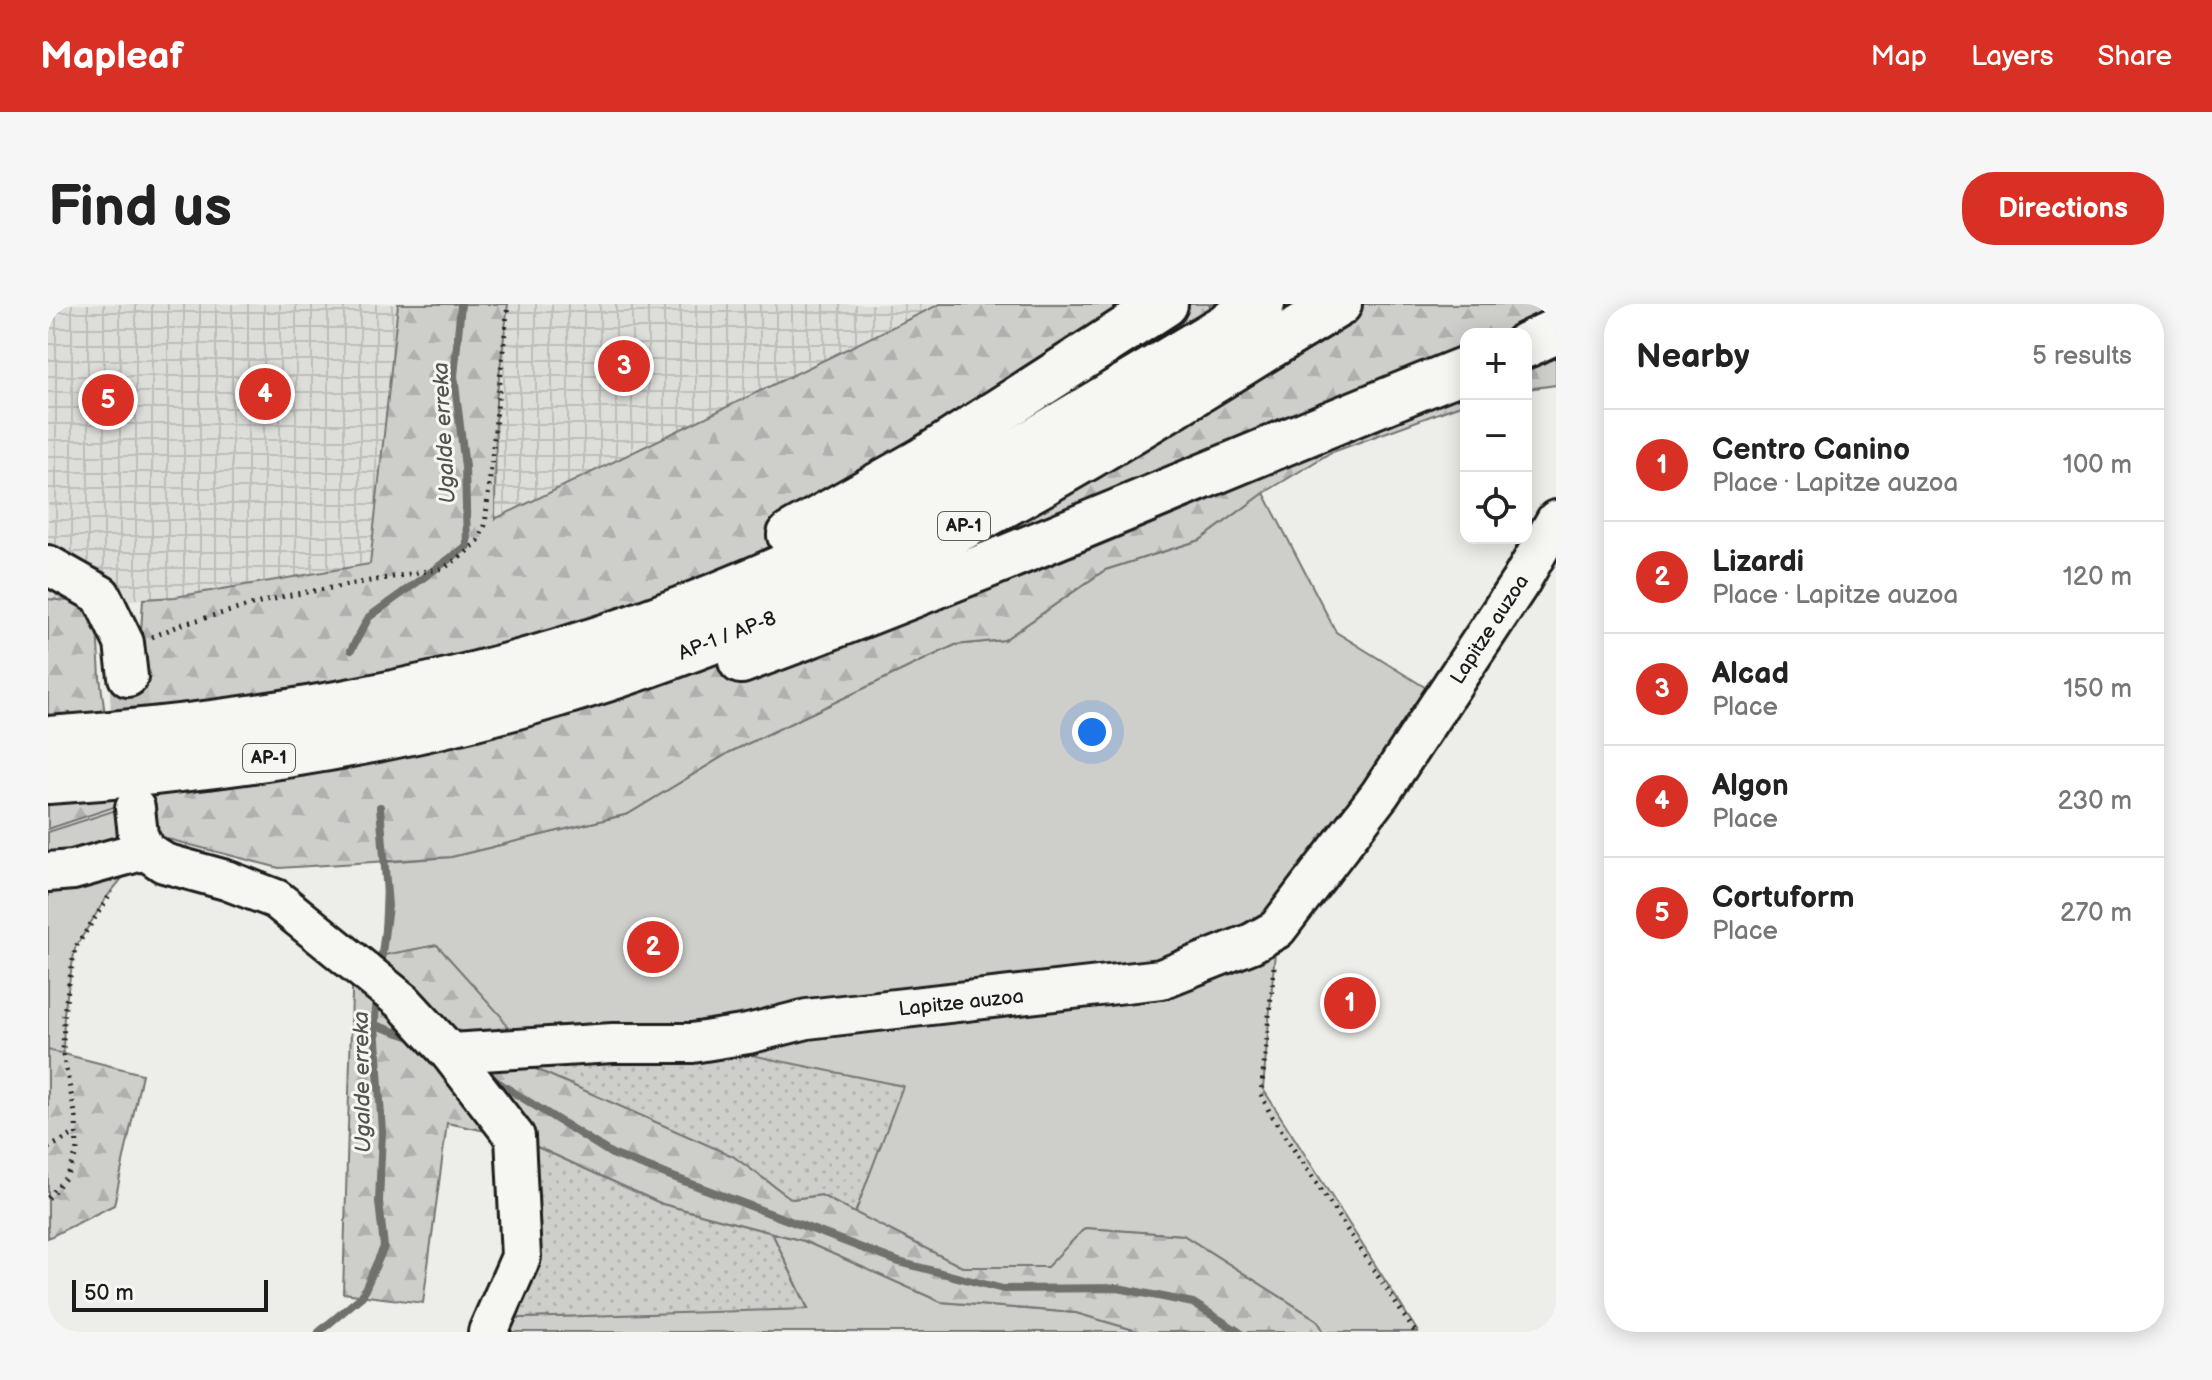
<!DOCTYPE html>
<html lang="en">
<head>
<meta charset="utf-8">
<style>
	body { margin:0; font-family:"Balsamiq Sans",sans-serif; background:#f6f6f6; color:#222 }
	.controls { position:absolute; right:24px; top:24px; display:grid; overflow:hidden; border-radius:16px; box-shadow:0 4px 20px #0003 }
	.controls button { width:72px; height:72px; display:grid; place-items:center; padding:0; border:0; border-bottom:2px solid #e0e0e0; background:#fff; color:#222; font:40px sans-serif }
	.scale { position:absolute; left:24px; bottom:20px; width:196px; box-sizing:border-box; padding-left:8px; border:4px solid #1c1c1c; border-top:0; font-size:22px; line-height:28px; white-space:nowrap; color:#1c1c1c; -webkit-text-stroke:6px #f6f6f2; paint-order:stroke }
	.you { position:absolute; left:1044px; top:428px; width:28px; height:28px; margin:-20px; border:6px solid #fff; border-radius:50%; background:#1a73e8; box-shadow:0 0 0 12px #1a73e833 }
	.badge { display:grid; place-items:center; width:52px; height:52px; border-radius:50%; background:#d93025; color:#fff; font-size:26px; font-weight:700 }
	.pin { position:absolute; translate:-50% -50%; border:4px solid #fff; box-shadow:0 2px 8px #0006 }
	.list { margin:0; padding:0; list-style:none }
	h2 { display:flex; justify-content:space-between; align-items:center; height:104px; margin:0; padding:0 32px; font-size:34px }
	h2 small { font-size:26px; font-weight:400; color:#767676 }
	.list li { display:grid; grid-template-columns:52px 1fr auto; gap:24px; align-items:center; box-sizing:border-box; height:112px; padding:0 32px; border-top:2px solid #e0e0e0 }
	.list b { display:block; font-size:30px; white-space:nowrap }
	.list p { margin:0; font-size:26px; white-space:nowrap; color:#767676 }
	.list em { font-size:26px; font-style:normal; color:#767676 }
	.icon { flex:none; width:44px; height:44px; fill:none; stroke:currentColor; stroke-width:2; stroke-linecap:round; stroke-linejoin:round }
	.map { position:relative; flex:none; width:1508px; height:1028px; overflow:hidden; border-radius:32px }
	header { display:flex; align-items:center; gap:48px; box-sizing:border-box; height:112px; padding:0 40px; background:#d93025; color:#fff }
	header strong { font-size:38px }
	nav { display:flex; gap:44px; margin-inline-start:auto; font-size:28px }
	.intro { display:flex; align-items:center; justify-content:space-between; box-sizing:border-box; height:192px; padding:0 48px }
	h1 { margin:0; font-size:56px }
	.button { padding:20px 36px; border-radius:32px; background:#d93025; color:#fff; font-size:28px; font-weight:700 }
	main { display:flex; gap:48px; padding:0 48px }
	aside { flex:1; background:#fff; border-radius:32px; box-shadow:0 4px 20px #0003 }
	.map>svg:first-child { display:block }
</style>
</head>
<body>
<header>
<strong>Mapleaf</strong>
<nav><a>Map</a><a>Layers</a><a>Share</a></nav>
</header>
<div class="intro"><h1>Find us</h1><a class="button">Directions</a></div>
<main>
<div class="map">
<svg width="1508" height="1028" viewBox="0 0 1508 1028">
	<defs>
		<pattern id="industrial-grid" width="8" height="8" patternUnits="userSpaceOnUse" patternTransform="scale(2)"><rect width="8" height="8" fill="#ddddda"/><path d="M0 4h8M4 0v8" fill="none" stroke="#bdbdba"/></pattern>
		<pattern id="forest-firs" width="22" height="20" patternUnits="userSpaceOnUse" patternTransform="scale(2)"><rect width="22" height="20" fill="#cececb"/><path d="M5 1l3.5 6h-7zM16 11l3.5 6h-7z" fill="#b0b0ae"/></pattern>
		<pattern id="garden-dots" width="8" height="8" patternUnits="userSpaceOnUse" patternTransform="scale(2)"><rect width="8" height="8" fill="#cececb"/><path d="M2 2h.1M6 6h.1" fill="none" stroke="#b0b0ae" stroke-width="1.8" stroke-linecap="round"/></pattern>
	</defs>
	<rect width="100%" height="100%" fill="#edede9"/>
	<filter id="ink" filterUnits="userSpaceOnUse"><feTurbulence type="fractalNoise" baseFrequency=".0125" numOctaves="2"/><feDisplacementMap in="SourceGraphic" scale="16" xChannelSelector="R" yChannelSelector="G"/><feConvolveMatrix kernelMatrix="1 2 1 2 8 2 1 2 1" color-interpolation-filters="sRGB"/></filter>
	<g filter="url(#ink)">
		<!-- industrial -->
		<path fill="url(#industrial-grid)" d="M0,0H892L300,285L29,298L0,295Z"/>
		<!-- grass -->
		<g fill="#cececb" stroke="#757574" stroke-width="2">
			<path d="M1216,189L1288,328L1396,395L1229,625L1215,785L1370,1028H1276L1269,1016L1135,931L1037,924L1000,963H914L807,909L854,782L471,744L389,641L333,652L337,558L403,553L580,510L682,448L907,341L956,336L1057,266L1152,236Z"/>
			<path d="M71,505L97,546L58,594L27,644L16,709L15,750L0,746V528Z"/>
			<path d="M724,929L756,937L893,998L1028,1009L1093,1028H439L444,1015L760,1004Z"/>
		</g>
		<!-- forest -->
		<g fill="url(#forest-firs)" stroke="#757574" stroke-width="2">
			<path d="M350,0H460L448,97L447,215L892,0H1508V81L1478,85V30H1418V99L1282,149L1216,189L1152,236L1057,266L956,336L907,341L682,448L580,510L403,553L231,564L108,532L89,397L95,295L127,293L322,260Z"/>
			<path d="M0,295L29,298L49,323L52,373L69,502L0,525Z"/>
			<path d="M389,641L453,712L481,762L685,852L744,895L773,891L914,963H999L1037,924L1135,931L1269,1016L1276,1028H1093L1028,1009L893,998L756,937L614,900L467,833L399,819L375,999L295,989L305,657Z"/>
			<path d="M0,746L94,770L66,901L0,934Z"/>
		</g>
		<!-- garden -->
		<g fill="url(#garden-dots)" stroke="#757574" stroke-width="2">
			<path d="M644,739L855,782L807,909L773,891L744,895L685,852L481,762Z"/>
			<path d="M467,833L614,900L724,929L760,1005L444,1015L473,953Z"/>
		</g>
		<g fill="none" stroke-linecap="round" stroke-linejoin="round">
			<!-- stream -->
			<g stroke="#6f6f6d" stroke-width="8">
				<path d="M303,346L321,313L419,242L417,163L406,72L413,0"/>
				<path d="M332,665L340,602L332,503"/>
				<path d="M327,721L366,734"/>
				<path d="M446,776L564,850L851,958L955,985L1070,984L1145,999L1191,1028"/>
				<path d="M271,1028L314,992L336,943L331,898L334,828L327,721L328,691"/>
			</g>
			<!-- minor-tunnel -->
			<path stroke="#c3c3c0" stroke-width="38" stroke-dasharray="38 19" stroke-linecap="butt" d="M80,373L85,458"/>
			<defs>
				<g id="minor">
					<path d="M0,261L53,291L76,339L80,373"/>
					<path d="M87,504L90,531L97,546L116,559L178,576L228,595L355,698L402,749L467,833L473,953L440,1028"/>
					<path d="M0,568L25,566L97,546"/>
					<path d="M402,749L565,739H644L700,730L759,715L1113,675L1204,639L1229,625L1332,490L1473,277L1508,216"/>
				</g>
				<g id="highway">
					<path d="M1478,41L1508,27"/>
					<path d="M742,231L875,156L1117,0"/>
					<path d="M693,357C938,267 1176,161 1418,65"/>
					<path d="M0,435C197,421 393,390 580,325C702,282 819,227 934,168L1214,0"/>
					<path d="M0,477C163,466 326,443 483,398C616,361 744,308 868,247C1014,175 1152,84 1291,0"/>
				</g>
			</defs>
			<!-- minor casing -->
			<use href="#minor" stroke="#1c1c1c" stroke-width="44"/>
			<!-- highway casing -->
			<use href="#highway" stroke="#1c1c1c" stroke-width="50"/>
			<!-- path -->
			<g stroke="#1c1c1c" stroke-width="5" stroke-dasharray="2 6" stroke-linecap="butt">
				<path d="M104,333L135,320L237,292L396,264L418,249L430,237L437,221L460,0"/>
				<path d="M1226,663L1213,790L1223,811L1367,1028"/>
				<path d="M0,844L28,829"/>
				<path d="M0,894L18,873L29,848L28,814L15,750L16,709L27,644L64,588"/>
			</g>
			<!-- minor -->
			<use href="#minor" stroke="#f6f6f2" stroke-width="38"/>
			<!-- highway -->
			<use href="#highway" stroke="#f6f6f2" stroke-width="44"/>
		</g>
	</g>
	<g text-anchor="middle" stroke-width="6" stroke-linejoin="round" paint-order="stroke">
		<!-- shield labels -->
		<g fill="#f6f6f2" stroke="#5d5d5c" stroke-width="2">
			<rect x="890" y="208" width="52" height="28" rx="6"/>
			<rect x="195" y="440" width="52" height="28" rx="6"/>
		</g>
		<g font-size="18" font-weight="bold" fill="#1c1c1c">
			<text x="916" y="228">AP-1</text>
			<text x="221" y="460">AP-1</text>
		</g>
		<!-- street labels -->
		<g font-size="20" fill="#1c1c1c" stroke="#f6f6f2">
			<text transform="translate(1441 325) rotate(-57)" y="7">Lapitze auzoa</text>
			<text transform="translate(679 331) rotate(-21)" y="7">AP-1 / AP-8</text>
			<text transform="translate(913 698) rotate(-6)" y="7">Lapitze auzoa</text>
		</g>
		<!-- water labels -->
		<g font-size="22" font-style="italic" fill="#535352" stroke="#f6f6f2">
			<text transform="translate(395 129) rotate(-93)" y="8">Ugalde erreka</text>
			<text transform="translate(313 778) rotate(-91)" y="8">Ugalde erreka</text>
		</g>
	</g>
</svg>
<div class="controls">
<button>+</button>
<button>−</button>
<button><svg class="icon" aria-label="locate" viewBox="0 0 24 24"><circle cx="12" cy="12" r="6"/><path d="M12 2v4M12 18v4M2 12h4M18 12h4"/></svg></button>
</div>
<div class="scale">50 m</div>
<div class="you"></div>
<div class="pin badge" style="left:1302px;top:699px">1</div>
<div class="pin badge" style="left:605px;top:643px">2</div>
<div class="pin badge" style="left:576px;top:62px">3</div>
<div class="pin badge" style="left:217px;top:90px">4</div>
<div class="pin badge" style="left:60px;top:96px">5</div>
</div>
<aside>
<h2>Nearby<small>5 results</small></h2>
<ul class="list">
<li><span class="badge">1</span><div><b>Centro Canino</b><p>Place · Lapitze auzoa</p></div><em>100 m</em></li>
<li><span class="badge">2</span><div><b>Lizardi</b><p>Place · Lapitze auzoa</p></div><em>120 m</em></li>
<li><span class="badge">3</span><div><b>Alcad</b><p>Place</p></div><em>150 m</em></li>
<li><span class="badge">4</span><div><b>Algon</b><p>Place</p></div><em>230 m</em></li>
<li><span class="badge">5</span><div><b>Cortuform</b><p>Place</p></div><em>270 m</em></li>
</ul>
</aside>
</main>
</body>
</html>
